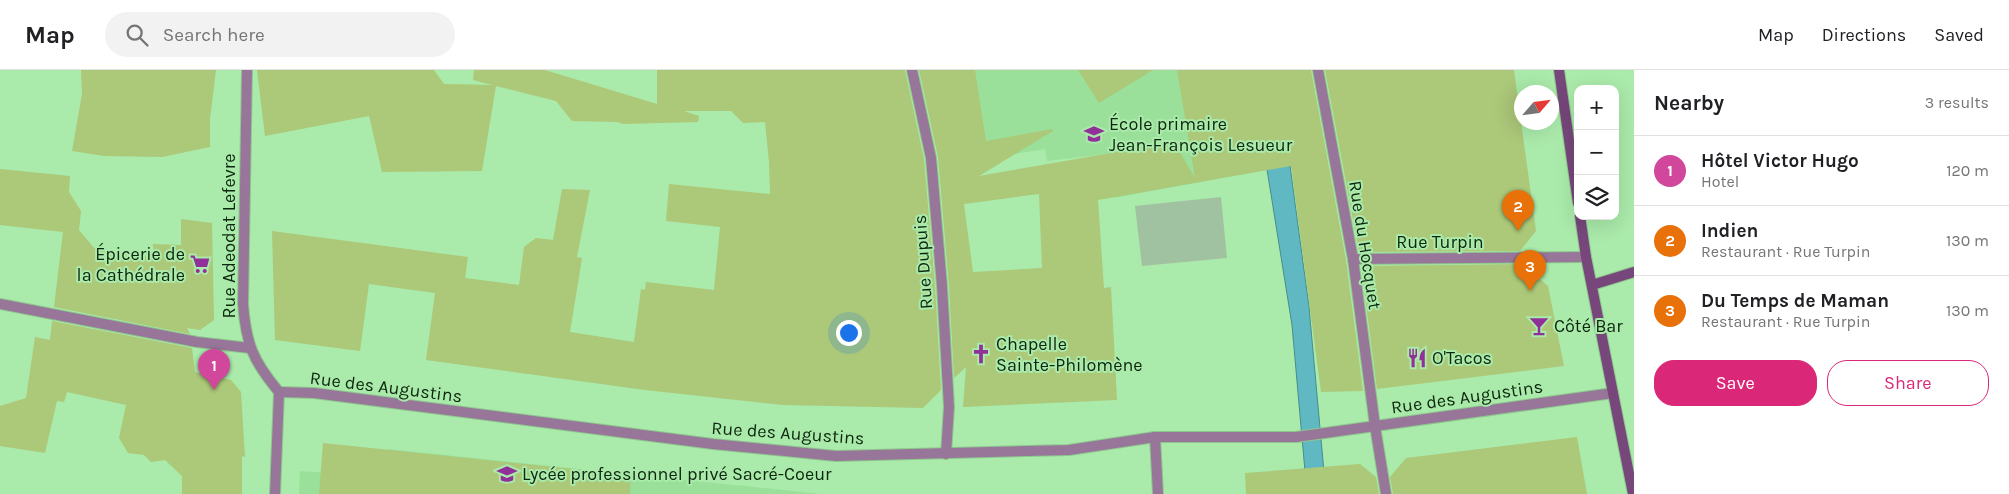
<!DOCTYPE html>
<html lang="en">
<head>
<meta charset="utf-8">
<style>
	body { margin:0; font-family:Karla,sans-serif; background:#f2f2f2; color:#202124 }
	.controls { position:absolute; right:15px; top:15px; display:grid; overflow:hidden; border-radius:10px; box-shadow:0 5px 20px #0002 }
	.controls button { width:45px; height:45px; display:grid; place-items:center; padding:0; border:0; border-bottom:1px solid #e0e0e0; background:#fff; color:#202124; font:25px sans-serif }
	.compass { position:absolute; left:1514px; top:15px; width:45px; height:45px; border-radius:50%; background:#fff; box-shadow:0 5px 20px #0002; rotate:62deg }
	.you { position:absolute; left:848px; top:262px; width:18px; height:18px; margin:-12px; border:4px solid #fff; border-radius:50%; background:#1a73e8; box-shadow:0 0 0 8px #1a73e833 }
	.badge { display:grid; place-items:center; width:32px; height:32px; border-radius:50%; background:#db2777; color:#fff; font-size:16px; font-weight:700 }
	.pin { position:absolute; translate:-50% -41px; filter:drop-shadow(0 1px 2px #0008) }
	.pin::after { content:''; position:absolute; top:26px; width:18px; height:15px; background:inherit; clip-path:polygon(0 0,100% 0,50% 100%) }
	.list { margin:0; padding:0; list-style:none }
	h2 { display:flex; justify-content:space-between; align-items:center; height:65px; margin:0; padding:0 20px; font-size:21px }
	h2 small { font-size:16px; font-weight:400; color:#757577 }
	.list li { display:grid; grid-template-columns:32px 1fr auto; gap:15px; align-items:center; box-sizing:border-box; height:70px; padding:0 20px; border-top:1px solid #e0e0e0 }
	.list b { display:block; font-size:19px; white-space:nowrap }
	.list p { margin:0; font-size:16px; white-space:nowrap; color:#757577 }
	.list em { font-size:16px; font-style:normal; color:#757577 }
	.actions { display:flex; gap:10px; padding:15px 20px }
	.actions a { flex:1; padding:11px 0; border:1px solid #db2777; border-radius:20px; text-align:center; font-size:18px; color:#db2777 }
	.actions .main { background:#db2777; color:#fff }
	.icon { flex:none; width:28px; height:28px; fill:none; stroke:currentColor; stroke-width:2; stroke-linecap:round; stroke-linejoin:round }
	.map { position:relative; flex:none; width:1634px; height:424px; overflow:hidden }
	header { display:flex; align-items:center; gap:30px; box-sizing:border-box; height:70px; padding:0 25px; background:#fff; border-bottom:1px solid #e0e0e0 }
	header strong { font-size:24px }
	nav { display:flex; gap:28px; margin-inline-start:auto; font-size:18px }
	.search { width:350px; height:45px; background:#f2f2f2; display:flex; align-items:center; gap:12px; box-sizing:border-box; padding:0 18px; border-radius:28px; color:#757577; font-size:19px }
	main { display:flex }
	aside { flex:1; background:#fff }
	.map>svg:first-child { display:block }
</style>
</head>
<body>
<header>
<strong>Map</strong>
<div class="search"><svg class="icon" aria-label="search" viewBox="0 0 24 24"><circle cx="10" cy="10" r="6"/><path d="M15 15l6 6"/></svg>Search here</div>
<nav><a>Map</a><a>Directions</a><a>Saved</a></nav>
</header>
<main>
<div class="map">
<svg width="1634" height="424" viewBox="0 0 1634 424">
	<rect width="100%" height="100%" fill="#aaeaaa"/>
	<!-- built -->
	<g fill="#9ae09a">
		<path d="M922,0H1250L1249,103L1114,128L1106,84L1047,91L1045,79L979,90Z"/>
		<path d="M388,379L821,424H299L300,401L385,407Z"/>
	</g>
	<!-- green -->
	<path fill="#a1c2a1" d="M1221,127L1227,188L1142,196L1135,136Z"/>
	<!-- water -->
	<path fill="#60b9c2" stroke="#478d8c" d="M1261,62L1288,81L1309,237L1326,424H1307L1292,255Z"/>
	<!-- building -->
	<g fill="#acc879" fill-rule="evenodd">
		<path d="M81,0H216L210,49V77L162,87L104,86L72,81L82,24Z"/>
		<path d="M257,0H434L444,14L492,15L473,10L474,0H545L657,34V0H905L924,89L935,216L941,320L923,338L783,335L645,320L426,290L435,223L369,214L360,281L275,270L272,161L468,187L465,208L519,215L524,177L536,168L553,170L562,119L590,120L577,187L582,188L570,262L634,272L641,219L645,220L646,212L714,220L720,157L666,151L669,114L770,124L769,92L765,52L743,53L731,41H684L699,46L698,52L623,54L617,52L572,51L556,31L496,16L482,101L382,102L369,46L265,66Z"/>
		<path d="M919,0H975L986,71L1052,59L1053,61L979,106L1174,72L1195,108L1177,0H1311L1346,190L1363,321L1321,322L1291,96L1098,130L1104,218L1111,217L1117,330L963,337L966,297L954,308L949,216L938,87ZM1039,124L1042,198L973,202L964,134Z"/>
		<path d="M1078,0H1153L1099,33Z"/>
		<path d="M1325,0H1514L1536,161L1520,181L1359,182Z"/>
		<path d="M0,99L70,106L69,122L81,141L79,160L94,178L154,187L153,174L181,175V149L212,153L214,250L200,260L187,258L190,264L54,237L63,162L0,155Z"/>
		<path d="M1522,194L1548,216L1564,296L1377,319L1361,196Z"/>
		<path d="M52,251L192,278L195,302L231,310L241,322L245,387L242,386V424H182V406L165,390L151,392L144,385L128,383L119,368L126,335L67,322L64,332L57,331L45,383L0,376V336L26,328L35,267L50,270Z"/>
		<path d="M1577,367L1587,424H1393L1390,407L1406,388Z"/>
		<path d="M323,373L631,405L630,424H319Z"/>
		<path d="M1360,394L1376,407L1379,424H1246L1245,403Z"/>
	</g>
	<g fill="none" stroke-linecap="round" stroke-linejoin="round">
		<defs>
			<g id="street">
				<path d="M247,0L243,234C246,274 253,291 279,322"/>
				<path d="M912,0L931,88L942,216L949,337L946,384"/>
				<path d="M1318,0L1353,189L1375,356L1386,424"/>
				<path d="M1353,189L1586,187"/>
				<path d="M0,234L197,272L250,278"/>
				<path d="M279,322L314,323L713,374L836,386L1069,380L1155,367H1296L1613,323"/>
				<path d="M1155,367L1158,424"/>
				<path d="M275,424L279,322"/>
			</g>
			<g id="secondary">
				<path d="M1559,0L1578,133"/>
				<path d="M1580,146L1586,187L1633,424"/>
				<path d="M1592,215L1634,202"/>
			</g>
		</defs>
		<!-- street casing -->
		<use href="#street" stroke="#8ec78e" stroke-width="12"/>
		<!-- secondary casing -->
		<use href="#secondary" stroke="#8ec78e" stroke-width="12"/>
		<!-- street -->
		<use href="#street" stroke="#98769a" stroke-width="10"/>
		<!-- secondary -->
		<use href="#secondary" stroke="#77477b" stroke-width="10"/>
	</g>
	<!-- icons -->
	<defs>
		<symbol id="school-bare" viewBox="-9 -9 18 18"><path d="M0-5L7-2L0 1L-7-2ZM-4 1L0 2.5L4 1V4Q0 6-4 4Z" fill="#903098" stroke="#aaeaaa" stroke-width="2.5" paint-order="stroke"/></symbol>
		<symbol id="supermarket-bare" viewBox="-9 -9 18 18"><path d="M-6-5.5h2.5l.6 2H6L4.5 2H-2.5L-4.4-4H-6ZM-1.5 3.2a1.3 1.3 0 1 0 .1 0ZM3 3.2a1.3 1.3 0 1 0 .1 0Z" fill="#903098" stroke="#aaeaaa" stroke-width="2.5" paint-order="stroke"/></symbol>
		<symbol id="bar-bare" viewBox="-9 -9 18 18"><path d="M-6-5H6L.8 .8V4.5H3.5V6h-7V4.5H-.8V.8Z" fill="#903098" stroke="#aaeaaa" stroke-width="2.5" paint-order="stroke"/></symbol>
		<symbol id="church-bare" viewBox="-9 -9 18 18"><path d="M-1.2-6h2.4v3.5h3.3v2.4h-3.3V6h-2.4V-.1h-3.3v-2.4h3.3Z" fill="#903098" stroke="#aaeaaa" stroke-width="2.5" paint-order="stroke"/></symbol>
		<symbol id="restaurant-bare" viewBox="-9 -9 18 18"><path d="M-5-6h1v4h1v-4h1v4h1v-4h1v5L-1.5 .5V6h-2V.5L-5-1ZM5-6V6H3V1.5H1.5Q1.5-4 5-6Z" fill="#903098" stroke="#aaeaaa" stroke-width="2.5" paint-order="stroke"/></symbol>
	</defs>
	<g fill-rule="evenodd">
		<use href="#school-bare" x="1080" y="50" width="28" height="28"/>
		<use href="#supermarket-bare" x="186" y="180" width="28" height="28"/>
		<use href="#bar-bare" x="1525" y="242" width="28" height="28"/>
		<use href="#church-bare" x="967" y="270" width="28" height="28"/>
		<use href="#restaurant-bare" x="1403" y="274" width="28" height="28"/>
		<use href="#school-bare" x="493" y="390" width="28" height="28"/>
	</g>
	<g text-anchor="middle" stroke-width="4" stroke-linejoin="round" paint-order="stroke">
		<!-- poi labels -->
		<g font-size="18" fill="#0d260e" stroke="#aaeaaa" text-anchor="start">
			<text x="1109" y="60">École primaire<tspan x="1109" dy="21">Jean-François Lesueur</tspan></text>
			<text x="185" y="190" text-anchor="end">Épicerie de<tspan x="185" dy="21">la Cathédrale</tspan></text>
			<text x="1554" y="262">Côté Bar</text>
			<text x="996" y="280">Chapelle<tspan x="996" dy="21">Sainte-Philomène</tspan></text>
			<text x="1432" y="294">O'Tacos</text>
			<text x="522" y="410">Lycée professionnel privé Sacré-Coeur</text>
		</g>
		<!-- street labels -->
		<g font-size="18" fill="#0d260e" stroke="#aaeaaa">
			<text transform="translate(229 166) rotate(-90)" y="6">Rue Adeodat Lefevre</text>
			<text x="1440" y="178">Rue Turpin</text>
			<text transform="translate(1365 175) rotate(81)" y="6">Rue du Hocquet</text>
			<text transform="translate(923 192) rotate(-94)" y="6">Rue Dupuis</text>
			<text transform="translate(386 317) rotate(7)" y="6">Rue des Augustins</text>
			<text transform="translate(1467 327) rotate(-8)" y="6">Rue des Augustins</text>
			<text transform="translate(788 363) rotate(4)" y="6">Rue des Augustins</text>
		</g>
	</g>
</svg>
<div class="controls">
<button>+</button>
<button>−</button>
<button><svg class="icon" aria-label="layers" viewBox="0 0 24 24"><path d="M12 4l9 5-9 5-9-5zM3 14l9 5 9-5"/></svg></button>
</div>
<svg class="compass" viewBox="-18 -18 36 36"><path d="M0-13l5 13h-10z" fill="#e53935"/><path d="M0 13l5-13h-10z" fill="#757577"/></svg>
<div class="you"></div>
<div class="pin badge" style="left:214px;top:320px;background:#d1479c">1</div>
<div class="pin badge" style="left:1518px;top:161px;background:#e8710a">2</div>
<div class="pin badge" style="left:1530px;top:221px;background:#e8710a">3</div>
</div>
<aside>
<h2>Nearby<small>3 results</small></h2>
<ul class="list">
<li><span class="badge" style="background:#d1479c">1</span><div><b>Hôtel Victor Hugo</b><p>Hotel</p></div><em>120 m</em></li>
<li><span class="badge" style="background:#e8710a">2</span><div><b>Indien</b><p>Restaurant · Rue Turpin</p></div><em>130 m</em></li>
<li><span class="badge" style="background:#e8710a">3</span><div><b>Du Temps de Maman</b><p>Restaurant · Rue Turpin</p></div><em>130 m</em></li>
</ul>
<div class="actions"><a class="main">Save</a><a>Share</a></div>
</aside>
</main>
</body>
</html>
